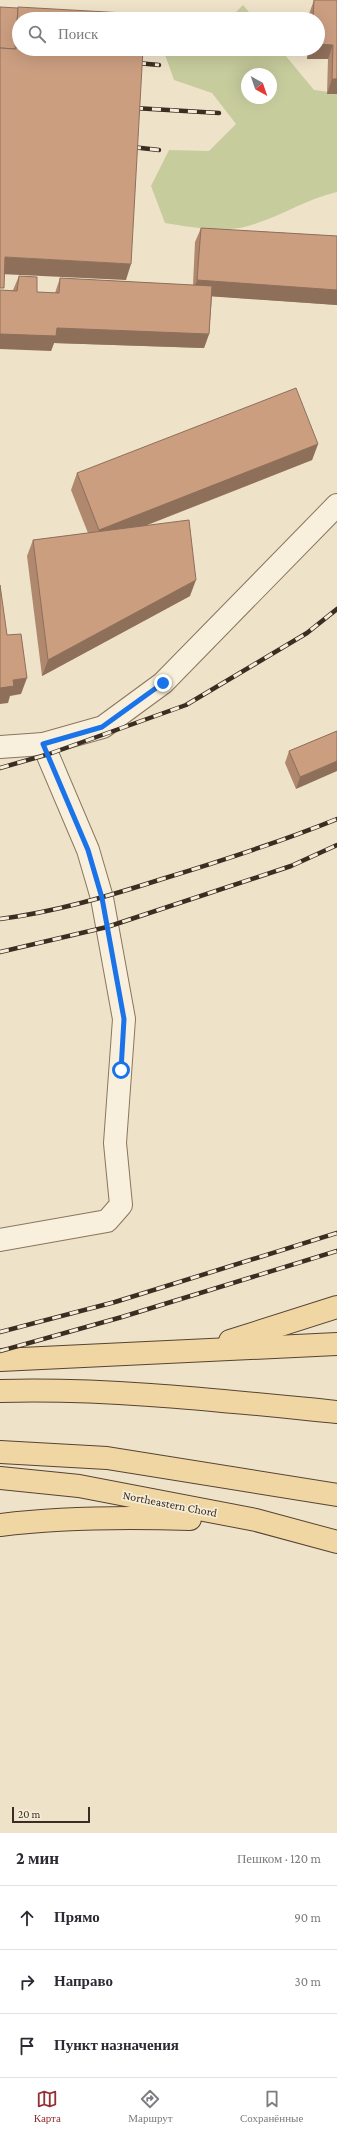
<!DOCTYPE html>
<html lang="ru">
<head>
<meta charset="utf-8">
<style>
	body { margin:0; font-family:"Crimson Pro",serif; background:#f7f7f7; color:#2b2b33 }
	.compass { position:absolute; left:241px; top:68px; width:36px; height:36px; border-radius:50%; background:#fff; box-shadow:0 4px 16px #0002; rotate:140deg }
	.scale { position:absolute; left:12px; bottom:10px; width:78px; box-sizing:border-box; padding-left:4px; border:2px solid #3b2d21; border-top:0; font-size:11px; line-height:14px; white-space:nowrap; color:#3b2d21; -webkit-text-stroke:3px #f5edd8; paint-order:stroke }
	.stop { position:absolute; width:12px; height:12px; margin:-9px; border:3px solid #1a73e8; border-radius:50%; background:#fff }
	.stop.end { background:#1a73e8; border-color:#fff; box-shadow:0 1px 4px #0008 }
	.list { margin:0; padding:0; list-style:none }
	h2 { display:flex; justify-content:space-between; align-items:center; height:52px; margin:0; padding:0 16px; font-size:17px }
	h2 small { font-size:13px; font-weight:400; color:#7c7c81 }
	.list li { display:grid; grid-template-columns:26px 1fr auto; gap:12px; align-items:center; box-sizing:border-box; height:64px; padding:0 16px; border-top:1px solid #e1e1e2 }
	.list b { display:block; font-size:15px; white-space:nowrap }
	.list em { font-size:13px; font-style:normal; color:#7c7c81 }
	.icon { flex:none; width:22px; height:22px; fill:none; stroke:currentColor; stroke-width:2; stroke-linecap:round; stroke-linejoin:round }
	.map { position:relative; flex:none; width:337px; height:1833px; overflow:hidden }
	.search { position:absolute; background:#fff; box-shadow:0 4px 16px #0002; left:12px; right:12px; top:12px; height:44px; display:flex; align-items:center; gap:10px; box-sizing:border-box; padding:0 14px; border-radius:22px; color:#7c7c81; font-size:15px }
	.sheet { height:244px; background:#fff }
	nav { display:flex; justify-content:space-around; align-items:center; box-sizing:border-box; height:56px; border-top:1px solid #e1e1e2; background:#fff; font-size:11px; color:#7c7c81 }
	nav a { display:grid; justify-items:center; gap:2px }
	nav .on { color:#972f32 }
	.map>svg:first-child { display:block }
</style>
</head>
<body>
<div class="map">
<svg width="337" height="1833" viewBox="0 0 337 1833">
	<rect width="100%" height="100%" fill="#eee2c9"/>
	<!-- green -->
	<g fill="#c7cc9d" fill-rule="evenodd">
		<path d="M243,5L255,19H229Z"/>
		<path d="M163,49H280L314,90L337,93V192C306,199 278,218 248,226C226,233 188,227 165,223L151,186L169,150L209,151L236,124L212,93L174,80ZM247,74H271V98H247Z"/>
	</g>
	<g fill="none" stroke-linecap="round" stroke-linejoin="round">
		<defs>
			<g id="minor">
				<path d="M0,747L43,744L103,727L163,683L337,505"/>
				<path d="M0,1240L107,1221L121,1205L115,1143L124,1019L102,898L88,850L43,744"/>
			</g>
			<g id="major">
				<path d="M230,1341L337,1307"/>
				<path d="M0,1360L337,1344"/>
				<path d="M0,1391C113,1388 225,1401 337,1412"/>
				<path d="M0,1452L107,1458L337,1495"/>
				<path d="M0,1478L79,1486L256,1520L337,1542"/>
				<path d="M0,1525C63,1517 127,1517 190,1519"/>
			</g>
		</defs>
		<!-- minor casing -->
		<use href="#minor" stroke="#8a755e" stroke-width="24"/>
		<!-- major casing -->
		<use href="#major" stroke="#584332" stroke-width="24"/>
		<!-- minor -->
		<use href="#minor" stroke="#f8f0dc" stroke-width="22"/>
		<!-- major -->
		<use href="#major" stroke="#efd6a3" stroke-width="22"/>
		<defs>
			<g id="rail">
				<path d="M137,63L159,65"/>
				<path d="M134,108L219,113"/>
				<path d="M132,147L159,150"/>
				<path d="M0,768L49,754L186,705L307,633L337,609"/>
				<path d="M0,919C55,912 109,896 162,879C221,861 280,842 337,819"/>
				<path d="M0,952L107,927L291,866L337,845"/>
				<path d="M0,1332L115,1302L337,1233"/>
				<path d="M0,1351L122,1317L337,1251"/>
			</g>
		</defs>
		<!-- rail casing -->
		<use href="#rail" stroke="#3b2d21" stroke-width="4.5"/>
		<!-- rail -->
		<use href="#rail" stroke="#f5edd8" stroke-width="3" stroke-dasharray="9" stroke-linecap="butt"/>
	</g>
	<!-- wall -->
	<g fill="#af886e">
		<path d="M314,0H337V94H327L328,59H307V49H318V19H309V14Z"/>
		<path d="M201,228L337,236V305L212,296L209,334L204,348L54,343L51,351L3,290H13L19,276L37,292L55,293L60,278L193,285L195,242Z"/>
		<path d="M318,444L312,460L145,526L190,596L42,676L27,556L33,540L88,533L71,490L77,473Z"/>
		<path d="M337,731L296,789L285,763L289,751Z"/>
	</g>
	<!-- shaded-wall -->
	<g fill="#8e6f5a">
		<path d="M318,44L333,45L328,59H307L310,49H318Z"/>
		<path d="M332,79H337V94H327Z"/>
		<path d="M5,257L131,264L126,280L0,274Z"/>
		<path d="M197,280L337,290V305L192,295Z"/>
		<path d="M57,328L209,334L204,348L54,343L51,351L0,349V334Z"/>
		<path d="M318,444L312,460L93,546L99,530Z"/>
		<path d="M196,580L190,596L42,676L48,660Z"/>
		<path d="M27,678L21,694L10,696L8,703L0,704V688L13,680Z"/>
		<path d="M337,761V771L296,789L300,777Z"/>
	</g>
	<!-- building -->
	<g fill="#cb9e80" stroke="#8e6f5a">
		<path d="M314,0H337V79H332L333,45L318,44V19H313Z"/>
		<path d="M0,7L18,8L15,49L0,48Z"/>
		<path d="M18,7L160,15L159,19H19V49H143L131,264L5,257L4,288H0V48L16,49Z"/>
		<path d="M201,228L337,236V290L197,280Z"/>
		<path d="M19,276L37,277V292L59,293L60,278L212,286L209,334L57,328L56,336L0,334V290L17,291Z"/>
		<path d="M296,388L318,444L99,530L77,473Z"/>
		<path d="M189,520L196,580L48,660L33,540Z"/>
		<path d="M0,585L7,635L21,634L27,678L13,680L14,686L0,688Z"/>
		<path d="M337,731V761L300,777L289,751Z"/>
	</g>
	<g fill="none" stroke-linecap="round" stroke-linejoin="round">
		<!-- route -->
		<path stroke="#1a73e8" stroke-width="5" d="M121,1070L124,1019L102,898L88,850L43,744L102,727L163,683"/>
	</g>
	<g text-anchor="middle" stroke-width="3.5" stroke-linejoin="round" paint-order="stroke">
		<!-- street labels -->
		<g font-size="12" fill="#3b2d21" stroke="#f5edd8">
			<text transform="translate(170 1504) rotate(11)" y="4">Northeastern Chord</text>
		</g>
	</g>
</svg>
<svg class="compass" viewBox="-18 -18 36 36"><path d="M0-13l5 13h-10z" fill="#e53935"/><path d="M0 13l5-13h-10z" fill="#7c7c81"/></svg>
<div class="scale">20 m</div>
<div class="stop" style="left:121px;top:1070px"></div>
<div class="stop end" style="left:163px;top:683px"></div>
<div class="search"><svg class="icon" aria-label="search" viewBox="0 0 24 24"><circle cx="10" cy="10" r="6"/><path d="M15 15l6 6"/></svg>Поиск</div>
</div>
<section class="sheet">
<h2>2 мин<small>Пешком · 120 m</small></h2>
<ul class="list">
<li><svg class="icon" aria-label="ahead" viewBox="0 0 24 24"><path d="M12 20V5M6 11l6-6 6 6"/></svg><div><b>Прямо</b></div><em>90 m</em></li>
<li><svg class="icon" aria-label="right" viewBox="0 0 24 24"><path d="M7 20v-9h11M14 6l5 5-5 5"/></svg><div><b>Направо</b></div><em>30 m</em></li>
<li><svg class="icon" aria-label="arrive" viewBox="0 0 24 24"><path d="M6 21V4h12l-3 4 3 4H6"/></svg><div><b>Пункт назначения</b></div></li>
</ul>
</section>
<nav>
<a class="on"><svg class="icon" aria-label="map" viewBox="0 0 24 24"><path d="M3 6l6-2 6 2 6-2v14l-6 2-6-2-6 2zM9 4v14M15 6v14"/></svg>Карта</a>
<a><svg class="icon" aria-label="directions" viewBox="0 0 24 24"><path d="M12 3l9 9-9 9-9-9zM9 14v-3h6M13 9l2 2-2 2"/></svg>Маршрут</a>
<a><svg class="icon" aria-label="saved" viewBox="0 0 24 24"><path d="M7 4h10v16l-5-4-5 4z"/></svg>Сохранённые</a>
</nav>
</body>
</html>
